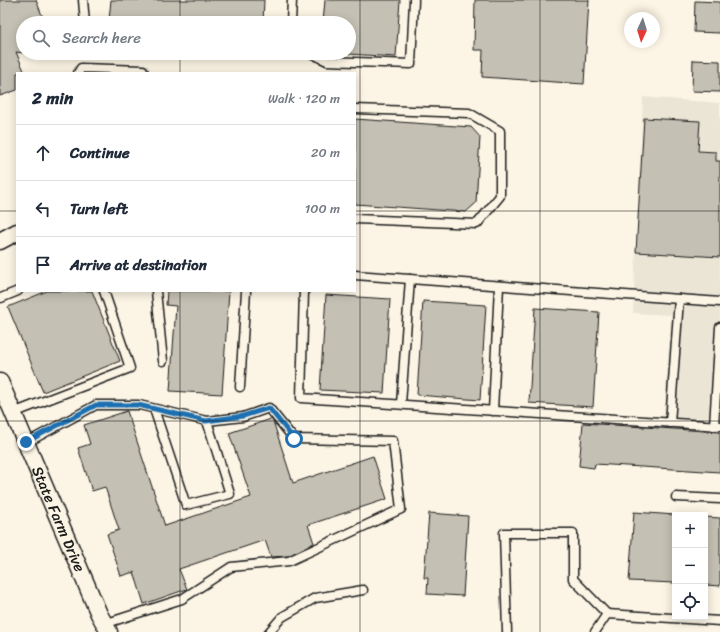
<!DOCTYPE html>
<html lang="en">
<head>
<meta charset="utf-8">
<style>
	body { margin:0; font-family:Sriracha,sans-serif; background:#f2f2f3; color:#1f2937 }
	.controls { position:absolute; right:12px; bottom:12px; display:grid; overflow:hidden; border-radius:0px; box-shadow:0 2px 10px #0003 }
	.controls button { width:36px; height:36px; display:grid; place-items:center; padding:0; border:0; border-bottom:1px solid #e0e1e3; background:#fff; color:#1f2937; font:20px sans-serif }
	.compass { position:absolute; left:624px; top:12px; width:36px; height:36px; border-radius:50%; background:#fff; box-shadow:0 2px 10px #0003; rotate:184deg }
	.stop { position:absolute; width:12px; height:12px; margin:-9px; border:3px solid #1f6fb2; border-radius:50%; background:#fff }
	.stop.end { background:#1f6fb2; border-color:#fff; box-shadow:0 1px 4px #0008 }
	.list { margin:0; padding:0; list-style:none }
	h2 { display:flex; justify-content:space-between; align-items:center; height:52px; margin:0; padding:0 16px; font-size:17px }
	h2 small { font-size:13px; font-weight:400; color:#747a83 }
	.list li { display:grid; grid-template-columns:26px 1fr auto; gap:12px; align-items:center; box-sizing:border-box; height:56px; padding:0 16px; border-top:1px solid #e0e1e3 }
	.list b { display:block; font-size:15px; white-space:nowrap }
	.list em { font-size:13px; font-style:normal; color:#747a83 }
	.icon { flex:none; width:22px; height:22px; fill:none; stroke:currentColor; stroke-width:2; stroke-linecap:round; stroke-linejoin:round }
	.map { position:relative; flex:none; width:720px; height:632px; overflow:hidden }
	.search { position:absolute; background:#fff; box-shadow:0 2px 10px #0003; left:16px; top:16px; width:340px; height:44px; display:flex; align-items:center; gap:10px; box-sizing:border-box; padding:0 14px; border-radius:22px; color:#747a83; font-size:15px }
	.panel { position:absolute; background:#fff; box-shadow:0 2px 10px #0003; left:16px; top:72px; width:340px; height:220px; border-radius:0px }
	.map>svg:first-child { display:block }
</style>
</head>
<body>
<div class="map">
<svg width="720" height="632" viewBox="0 0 720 632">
	<rect width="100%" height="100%" fill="#fcf5e5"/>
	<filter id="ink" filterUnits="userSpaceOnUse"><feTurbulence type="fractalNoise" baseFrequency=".025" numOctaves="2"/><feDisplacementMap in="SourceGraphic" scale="8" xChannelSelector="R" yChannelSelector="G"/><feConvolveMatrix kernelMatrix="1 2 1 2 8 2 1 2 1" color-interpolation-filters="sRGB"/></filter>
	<g filter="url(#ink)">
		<!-- built -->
		<path fill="#ebe5d6" d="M643,97L720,103V430L663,425L671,315L633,313Z"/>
		<!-- building -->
		<g fill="#c4c0b3" stroke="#1c1c1c">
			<path d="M0,0H36L45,23H23V53L16,52L25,73H17V90L0,96Z"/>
			<path d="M111,0H264L263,23H151L109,20Z"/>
			<path d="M325,0H400L396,57L349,54V23H323Z"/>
			<path d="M475,0H589L584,84L482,77L483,50H474Z"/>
			<path d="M695,1L720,2V33L694,32Z"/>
			<path d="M693,60L720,61V92L692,91Z"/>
			<path d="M644,118L700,121L698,151L716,152V161H720V257L636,252Z"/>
			<path d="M355,119L471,127L480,137L476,203L466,212L355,204Z"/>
			<path d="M47,291H92L120,361L43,392L8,307Z"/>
			<path d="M167,291H229L222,394L170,391L176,306L166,305Z"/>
			<path d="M326,295L390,299L384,393L320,390Z"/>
			<path d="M423,301L486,305L480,400L417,395Z"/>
			<path d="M535,308L599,312L593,407L529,403Z"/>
			<path d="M127,411L165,526L251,497L229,433L271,419L273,421L293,483L373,456L387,499L308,525L314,543L288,556L271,557L265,540L179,569L187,589L144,604L134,572L121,576L107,534L119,530L105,487L92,491L78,448L90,444L84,425Z"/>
			<path d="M583,423L720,432V472L595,464L594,468L579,466Z"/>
			<path d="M634,512L675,515V583L629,581Z"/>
			<path d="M429,513L468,516L463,596L427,594L428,578H424Z"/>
			<path d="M705,517L720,518V586L705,585Z"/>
		</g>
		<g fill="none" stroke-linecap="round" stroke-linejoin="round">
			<defs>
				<g id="lane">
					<path d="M83,0L85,23"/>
					<path d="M291,23L292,0"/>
					<path d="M311,53L327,61L411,64L414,0"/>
					<path d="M78,73L81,68L143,70L144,73"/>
					<path d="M355,109L469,113L500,131V196L477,224L355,219"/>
					<path d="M355,275L720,302"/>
					<path d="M156,291L163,361"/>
					<path d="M304,291L301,398L720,426"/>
					<path d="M1,298L18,291"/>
					<path d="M240,387L246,291"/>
					<path d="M401,404L410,279"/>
					<path d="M493,411L499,286"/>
					<path d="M13,413L130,368L104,291"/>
					<path d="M670,423L679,299"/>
					<path d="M714,426L720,327"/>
					<path d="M26,443L96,405H139L207,421L230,494L186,505L154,409"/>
					<path d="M676,497L720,499"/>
					<path d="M104,624L182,599L231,567L289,561L401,509L393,441L294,439L269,408L243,417L207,421"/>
					<path d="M269,632L282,617L315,598L363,590"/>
					<path d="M507,632L504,533H573V579L607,614"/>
					<path d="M595,632L607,614L720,621"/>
				</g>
				<g id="street">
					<path d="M0,241L17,232"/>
					<path id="s1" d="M0,382L99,614L109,632"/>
				</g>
			</defs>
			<!-- lane casing -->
			<use href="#lane" stroke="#1c1c1c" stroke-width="11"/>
			<!-- street casing -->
			<use href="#street" stroke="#1c1c1c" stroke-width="19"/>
			<!-- lane -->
			<use href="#lane" stroke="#fcf5e5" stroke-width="8"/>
			<!-- street -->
			<use href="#street" stroke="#fcf5e5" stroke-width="16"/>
		</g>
	</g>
	<g fill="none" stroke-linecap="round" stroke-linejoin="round" filter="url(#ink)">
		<!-- route -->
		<path stroke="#1f6fb2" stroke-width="5" d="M26,442L96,405H138L206,421L243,416L269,408L294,439"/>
	</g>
	<!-- grid -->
	<path fill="none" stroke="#1c1c1c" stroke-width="1" stroke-opacity="0.55" d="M180,0V23M360,0V632M540,0V632M180,53V73M0,211H17M355,211H720M180,291V632M0,421H720"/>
	<g text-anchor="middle" stroke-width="3" stroke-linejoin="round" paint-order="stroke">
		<!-- street labels -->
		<g font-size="15" fill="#1c1c1c" stroke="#fcf5e5">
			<text dy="5" stroke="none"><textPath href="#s1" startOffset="149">State Farm Drive</textPath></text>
		</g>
	</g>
</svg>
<div class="controls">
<button>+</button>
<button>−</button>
<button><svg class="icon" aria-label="locate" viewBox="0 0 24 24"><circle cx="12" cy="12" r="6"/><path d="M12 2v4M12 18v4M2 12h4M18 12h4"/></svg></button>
</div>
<svg class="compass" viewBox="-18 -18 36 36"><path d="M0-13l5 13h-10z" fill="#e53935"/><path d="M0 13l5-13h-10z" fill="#747a83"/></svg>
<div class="stop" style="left:294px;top:439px"></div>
<div class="stop end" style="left:26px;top:442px"></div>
<div class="search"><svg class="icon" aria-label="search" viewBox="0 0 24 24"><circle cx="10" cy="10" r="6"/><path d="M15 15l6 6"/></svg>Search here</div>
<section class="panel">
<h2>2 min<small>Walk · 120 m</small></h2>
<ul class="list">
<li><svg class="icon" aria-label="ahead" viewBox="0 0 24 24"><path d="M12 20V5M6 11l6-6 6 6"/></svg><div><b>Continue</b></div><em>20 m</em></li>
<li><svg class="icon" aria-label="left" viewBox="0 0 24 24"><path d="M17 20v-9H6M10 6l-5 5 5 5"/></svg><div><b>Turn left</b></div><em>100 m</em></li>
<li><svg class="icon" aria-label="arrive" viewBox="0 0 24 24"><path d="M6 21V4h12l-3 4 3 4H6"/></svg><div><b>Arrive at destination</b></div></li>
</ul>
</section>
</div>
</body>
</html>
